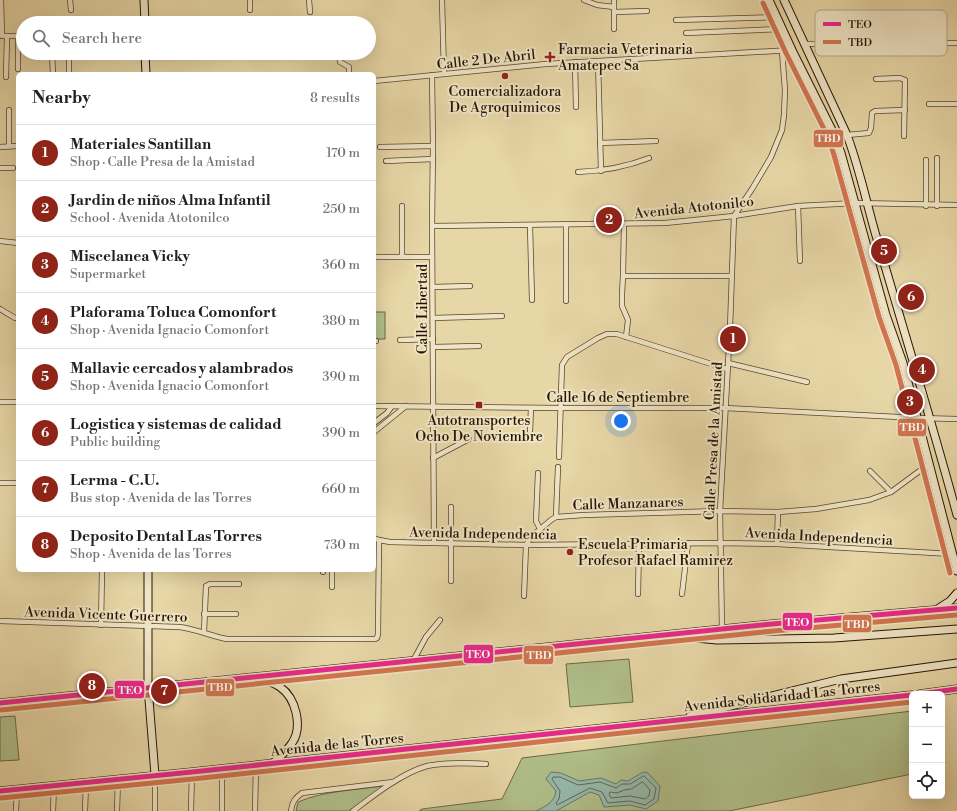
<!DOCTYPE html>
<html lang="en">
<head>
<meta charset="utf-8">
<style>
	body { margin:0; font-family:"Libre Bodoni",serif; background:#f2f2f2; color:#202124 }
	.controls { position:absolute; right:12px; bottom:12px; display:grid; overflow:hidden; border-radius:6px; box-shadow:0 4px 16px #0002 }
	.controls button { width:36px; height:36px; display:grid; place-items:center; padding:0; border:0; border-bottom:1px solid #e0e0e0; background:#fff; color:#202124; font:20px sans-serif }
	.you { position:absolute; left:621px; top:421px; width:14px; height:14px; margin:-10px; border:3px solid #fff; border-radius:50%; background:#1a73e8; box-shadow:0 0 0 6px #1a73e833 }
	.badge { display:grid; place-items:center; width:26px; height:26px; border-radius:50%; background:#8f2418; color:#fff; font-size:13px; font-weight:700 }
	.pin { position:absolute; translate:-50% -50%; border:2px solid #fff; box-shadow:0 1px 4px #0006 }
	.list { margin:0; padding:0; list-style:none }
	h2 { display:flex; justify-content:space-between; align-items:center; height:52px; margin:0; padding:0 16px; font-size:17px }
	h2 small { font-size:13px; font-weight:400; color:#757577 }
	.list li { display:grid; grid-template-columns:26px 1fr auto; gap:12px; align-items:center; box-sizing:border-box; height:56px; padding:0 16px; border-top:1px solid #e0e0e0 }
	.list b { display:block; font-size:15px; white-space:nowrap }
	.list p { margin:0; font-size:13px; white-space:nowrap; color:#757577 }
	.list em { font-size:13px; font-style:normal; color:#757577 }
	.icon { flex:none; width:22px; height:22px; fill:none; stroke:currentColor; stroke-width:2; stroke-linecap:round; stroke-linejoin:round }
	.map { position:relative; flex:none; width:957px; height:811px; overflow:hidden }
	.search { position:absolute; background:#fff; box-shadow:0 4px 16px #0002; left:16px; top:16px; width:360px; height:44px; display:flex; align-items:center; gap:10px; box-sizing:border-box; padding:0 14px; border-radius:22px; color:#757577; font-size:15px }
	.panel { position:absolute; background:#fff; box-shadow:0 4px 16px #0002; left:16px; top:72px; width:360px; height:500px; border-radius:6px }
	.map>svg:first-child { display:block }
</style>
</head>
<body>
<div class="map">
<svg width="957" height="811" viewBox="0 0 957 811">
	<rect width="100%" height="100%" fill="#e7d6a6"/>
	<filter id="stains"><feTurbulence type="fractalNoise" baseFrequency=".005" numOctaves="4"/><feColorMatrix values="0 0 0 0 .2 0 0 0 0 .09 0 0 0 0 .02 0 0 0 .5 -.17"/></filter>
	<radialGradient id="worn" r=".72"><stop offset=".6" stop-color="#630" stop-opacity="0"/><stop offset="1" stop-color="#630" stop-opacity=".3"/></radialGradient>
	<!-- green -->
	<g fill="#b0bf8a" stroke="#6c6a46">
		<rect x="374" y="312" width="11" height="27"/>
		<path d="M629,659L633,702L570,707L566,664Z"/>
		<path d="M912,711V774L729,811H419L422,809L502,799L522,758Z"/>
		<path d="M15,716L19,760L0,761V717Z"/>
		<path d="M383,786L351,811H296L298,802C323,791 356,790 383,786Z"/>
	</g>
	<!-- water -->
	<path fill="#97b9aa" stroke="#6a7767" d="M551,772L561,773L579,781L601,778L616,784L621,780L628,781L643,772L648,773L660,786L658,801L646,809L630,805L604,807L599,795L590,792L556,811H536C546,806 554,803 556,791L546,779Z"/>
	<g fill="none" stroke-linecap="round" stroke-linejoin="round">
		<!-- shore -->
		<g stroke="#5f6756" stroke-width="1">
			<path d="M644,776L656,788L654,799L645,805L630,801L608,803L602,792L590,788L557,805L556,803L559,799L560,791L552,779L553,777H560L578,785L600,782L616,788L622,784H630Z"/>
			<path d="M643,782L650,790L649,796L645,799L630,796L611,798L609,794L610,792L617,793L624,790L631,789Z"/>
		</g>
		<defs>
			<g id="street">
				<path d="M1,0L2,36"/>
				<path d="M70,0L71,10"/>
				<path d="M250,0V10"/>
				<path d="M309,0L310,12"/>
				<path d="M442,0L444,73"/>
				<path d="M584,0L597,5L614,7"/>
				<path d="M614,0V29"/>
				<path d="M614,12L647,11"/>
				<path d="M676,20L777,17"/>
				<path d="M686,33L782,29"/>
				<path d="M4,36H23"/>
				<path d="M18,36V69"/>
				<path d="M804,44L957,43"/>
				<path d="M52,53L53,74"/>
				<path d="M339,53L340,62L349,67V74"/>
				<path d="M69,59V74"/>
				<path d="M598,61L601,171"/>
				<path d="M575,62L576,107"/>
				<path d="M432,75L433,146L432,226L434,543"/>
				<path d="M6,77L7,36"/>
				<path d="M876,79L900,78L905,80L904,136"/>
				<path d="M374,81L546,64L792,50"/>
				<path d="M929,104H957"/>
				<path d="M847,135L869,133L871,128L872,113L875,111L905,110"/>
				<path d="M600,143L656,141"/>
				<path d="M9,146V110"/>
				<path d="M0,147L18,146"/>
				<path d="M380,147L433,146"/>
				<path d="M937,158V206"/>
				<path d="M386,161L433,159"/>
				<path d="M0,168H13"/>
				<path d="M578,172C603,171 626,167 649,158"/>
				<path d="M798,206L800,261"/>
				<path d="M926,206V160"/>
				<path d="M566,225V301"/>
				<path d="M624,225L623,276L622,294V306L628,320L626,337"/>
				<path d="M432,226L665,223L734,216L798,206L856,203L957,205"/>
				<path d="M530,226L532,300"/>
				<path d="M0,241L18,243"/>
				<path d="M374,257H432"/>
				<path d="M402,257V206"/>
				<path d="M623,276H731"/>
				<path d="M433,287L470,286"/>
				<path d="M0,309L15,318"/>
				<path d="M433,318L502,316"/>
				<path d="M400,340L433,339"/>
				<path d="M374,341H376"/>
				<path d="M433,347L479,346"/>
				<path d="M728,363L807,382"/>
				<path d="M0,402H18"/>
				<path d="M374,406L560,408H725L918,418L957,419"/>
				<path d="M374,423L387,413L392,406"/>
				<path d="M530,431L531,408"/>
				<path d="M374,432L406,406"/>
				<path d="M559,457L562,365L567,357L598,338L607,334H617L727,369"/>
				<path d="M433,458L469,439"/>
				<path d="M870,471L891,492"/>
				<path d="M538,473L536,521L540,529"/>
				<path d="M0,483H18"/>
				<path d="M556,517L558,467"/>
				<path d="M374,538L379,540L390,542L526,545L720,543L777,544L952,554"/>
				<path d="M777,544L778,512"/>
				<path d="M323,572V570"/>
				<path d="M451,581V507"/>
				<path d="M332,587V570"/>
				<path d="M638,594L639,544"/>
				<path d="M682,594L688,543"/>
				<path d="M524,596L526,545L531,537L551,520L556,517L584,515L720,511L778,512L816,509L869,500L891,492L929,464"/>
				<path d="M204,614H236"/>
				<path d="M0,621L179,627C196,629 211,636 227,639H375L377,638L378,634L379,540"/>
				<path d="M101,625L102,570"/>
				<path d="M722,630L720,511L730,328L734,216L752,189L771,157L782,130L784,115L785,90L782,51"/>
				<path d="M204,632L206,586L210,584H239"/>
				<path d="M413,661L426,637L440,620"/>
				<path d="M16,811L17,789"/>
				<path d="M53,811L54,786"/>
				<path d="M85,811L86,783"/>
				<path d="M117,811L118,779"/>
				<path d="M155,811V775"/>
				<path d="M191,811L192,772"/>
				<path d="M222,811V769"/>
				<path d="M255,811L256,765"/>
				<path d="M291,811C292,802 295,798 302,793L393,782"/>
				<path d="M353,811C374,795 402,773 427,766C446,762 467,763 486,764"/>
			</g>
			<g id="secondary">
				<path d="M144,0L145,23"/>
				<path d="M769,0L792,50L834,134L841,153L886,315L903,363L957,571"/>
				<path d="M784,0L847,135C861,172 868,211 880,249C906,338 933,426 957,515"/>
				<path d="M145,53L146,74"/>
				<path d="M148,570V687L155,775"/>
				<path d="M939,608L950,601L957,593"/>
				<path d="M685,637L717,640L834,638L957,629"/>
				<path d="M257,679C266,680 273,682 280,687C296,698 303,727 292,743C287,751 280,757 273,763"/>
				<path d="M920,694L957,689"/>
				<path d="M0,703L772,624L957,608"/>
				<path d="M690,716L841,679L957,663"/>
				<path d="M0,791L192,772L912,695"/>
			</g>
		</defs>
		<!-- street casing -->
		<use href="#street" stroke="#57452b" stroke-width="6"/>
		<!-- secondary casing -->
		<use href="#secondary" stroke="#271502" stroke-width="9"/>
		<!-- street -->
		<use href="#street" stroke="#efe4c5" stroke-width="4.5"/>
		<!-- secondary -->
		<use href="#secondary" stroke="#efe4c5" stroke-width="7"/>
		<defs>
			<g id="bus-1">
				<path d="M920,694L957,689"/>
				<path d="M0,703L772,624L957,608"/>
				<path d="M0,791L192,772L912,695"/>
			</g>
			<g id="bus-2">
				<path d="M763,3L786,53L828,137L834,155L879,317L896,365L950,573"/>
				<path d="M1,710L773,631L957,615"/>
				<path d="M1,798L193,779L912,702"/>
			</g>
		</defs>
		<!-- bus-1 casing -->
		<use href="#bus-1" stroke="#efe4c5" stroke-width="8"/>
		<!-- bus-2 casing -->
		<use href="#bus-2" stroke="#efe4c5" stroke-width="8"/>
		<!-- bus-1 -->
		<use href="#bus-1" stroke="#e7298a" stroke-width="5"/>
		<!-- bus-2 -->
		<use href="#bus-2" stroke="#d1754f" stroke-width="5"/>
	</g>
	<!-- markers -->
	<g fill="#8f2418" stroke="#efe4c5" stroke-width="1.5">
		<path d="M548 51h4v4h4v4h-4v4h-4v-4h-4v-4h4z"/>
		<circle cx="505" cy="76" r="4"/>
		<rect x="475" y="401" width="8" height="8" rx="2"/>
		<circle cx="570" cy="552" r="4"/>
	</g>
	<g text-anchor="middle" stroke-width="4" stroke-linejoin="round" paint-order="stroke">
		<!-- poi labels -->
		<g font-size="14" fill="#271502" stroke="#efe4c5" text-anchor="start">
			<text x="558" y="54">Farmacia Veterinaria<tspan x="558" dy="16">Amatepec Sa</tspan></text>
			<text x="505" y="96" text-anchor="middle">Comercializadora<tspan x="505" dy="16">De Agroquimicos</tspan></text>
			<text x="479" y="425" text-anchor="middle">Autotransportes<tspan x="479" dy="16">Ocho De Noviembre</tspan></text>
			<text x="578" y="549">Escuela Primaria<tspan x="578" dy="16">Profesor Rafael Ramirez</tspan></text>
		</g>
		<!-- street labels -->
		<g font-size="14" fill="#271502" stroke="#efe4c5">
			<text transform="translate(486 59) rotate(-6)" y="5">Calle 2 De Abril</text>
			<text transform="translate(694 207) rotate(-6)" y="5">Avenida Atotonilco</text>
			<text transform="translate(422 309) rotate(-90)" y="5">Calle Libertad</text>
			<text x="618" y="402">Calle 16 de Septiembre</text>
			<text transform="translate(713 441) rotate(-87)" y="5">Calle Presa de la Amistad</text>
			<text transform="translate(628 503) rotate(-2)" y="5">Calle Manzanares</text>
			<text transform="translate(483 533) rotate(1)" y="5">Avenida Independencia</text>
			<text transform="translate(819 536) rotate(3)" y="5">Avenida Independencia</text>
			<text transform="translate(106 614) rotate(2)" y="5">Avenida Vicente Guerrero</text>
			<text transform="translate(782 696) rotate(-6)" y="5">Avenida Solidaridad Las Torres</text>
			<text transform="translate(337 744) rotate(-6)" y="5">Avenida de las Torres</text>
		</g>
	</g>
	<!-- legend -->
	<rect x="815" y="10" width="132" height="46" rx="6" fill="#efe4c5" stroke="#b3a68a" stroke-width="1"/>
	<rect x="823" y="22" width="18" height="4" fill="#e7298a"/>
	<rect x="823" y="40" width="18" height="4" fill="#d1754f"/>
	<g font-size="11" fill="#271502">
		<text x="848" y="28">TEO</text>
		<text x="848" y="46">TBD</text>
	</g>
	<g stroke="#efe4c5" stroke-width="1.5">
		<rect x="813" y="129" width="31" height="19" rx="4" fill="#d1754f"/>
		<rect x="897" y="418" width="30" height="19" rx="4" fill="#d1754f"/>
		<rect x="782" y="612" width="31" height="19" rx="4" fill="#e7298a"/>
		<rect x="842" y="614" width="30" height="19" rx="4" fill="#d1754f"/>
		<rect x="463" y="644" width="31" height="20" rx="4" fill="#e7298a"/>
		<rect x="523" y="645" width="31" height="20" rx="4" fill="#d1754f"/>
		<rect x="205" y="678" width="30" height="19" rx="4" fill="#d1754f"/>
		<rect x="114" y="680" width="31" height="19" rx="4" fill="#e7298a"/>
	</g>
	<g font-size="11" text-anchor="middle" font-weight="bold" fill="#fff">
		<text x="828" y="142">TBD</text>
		<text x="912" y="431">TBD</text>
		<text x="797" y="626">TEO</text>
		<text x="857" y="628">TBD</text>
		<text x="478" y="658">TEO</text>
		<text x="539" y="659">TBD</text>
		<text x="220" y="691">TBD</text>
		<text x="130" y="694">TEO</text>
	</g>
	<rect width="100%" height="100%" filter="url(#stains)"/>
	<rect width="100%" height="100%" fill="url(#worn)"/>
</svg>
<div class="controls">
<button>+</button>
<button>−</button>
<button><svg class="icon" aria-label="locate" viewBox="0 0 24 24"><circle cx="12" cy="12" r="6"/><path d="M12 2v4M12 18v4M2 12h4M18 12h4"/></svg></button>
</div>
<div class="you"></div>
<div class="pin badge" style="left:733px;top:339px">1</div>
<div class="pin badge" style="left:609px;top:220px">2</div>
<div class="pin badge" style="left:910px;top:402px">3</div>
<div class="pin badge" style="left:922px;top:370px">4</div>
<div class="pin badge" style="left:884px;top:251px">5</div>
<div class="pin badge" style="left:911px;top:297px">6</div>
<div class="pin badge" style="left:164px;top:691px">7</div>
<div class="pin badge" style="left:92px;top:686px">8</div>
<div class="search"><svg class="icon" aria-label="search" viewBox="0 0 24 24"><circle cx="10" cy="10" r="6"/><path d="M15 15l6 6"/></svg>Search here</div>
<section class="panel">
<h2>Nearby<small>8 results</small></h2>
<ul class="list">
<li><span class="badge">1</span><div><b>Materiales Santillan</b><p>Shop · Calle Presa de la Amistad</p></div><em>170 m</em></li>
<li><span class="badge">2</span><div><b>Jardin de niños Alma Infantil</b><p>School · Avenida Atotonilco</p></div><em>250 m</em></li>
<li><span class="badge">3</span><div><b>Miscelanea Vicky</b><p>Supermarket</p></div><em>360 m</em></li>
<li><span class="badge">4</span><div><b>Plaforama Toluca Comonfort</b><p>Shop · Avenida Ignacio Comonfort</p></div><em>380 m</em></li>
<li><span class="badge">5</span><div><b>Mallavic cercados y alambrados</b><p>Shop · Avenida Ignacio Comonfort</p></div><em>390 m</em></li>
<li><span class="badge">6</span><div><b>Logistica y sistemas de calidad</b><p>Public building</p></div><em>390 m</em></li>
<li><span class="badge">7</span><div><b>Lerma - C.U.</b><p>Bus stop · Avenida de las Torres</p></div><em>660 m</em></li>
<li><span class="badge">8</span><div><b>Deposito Dental Las Torres</b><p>Shop · Avenida de las Torres</p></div><em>730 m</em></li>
</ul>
</section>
</div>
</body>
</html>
